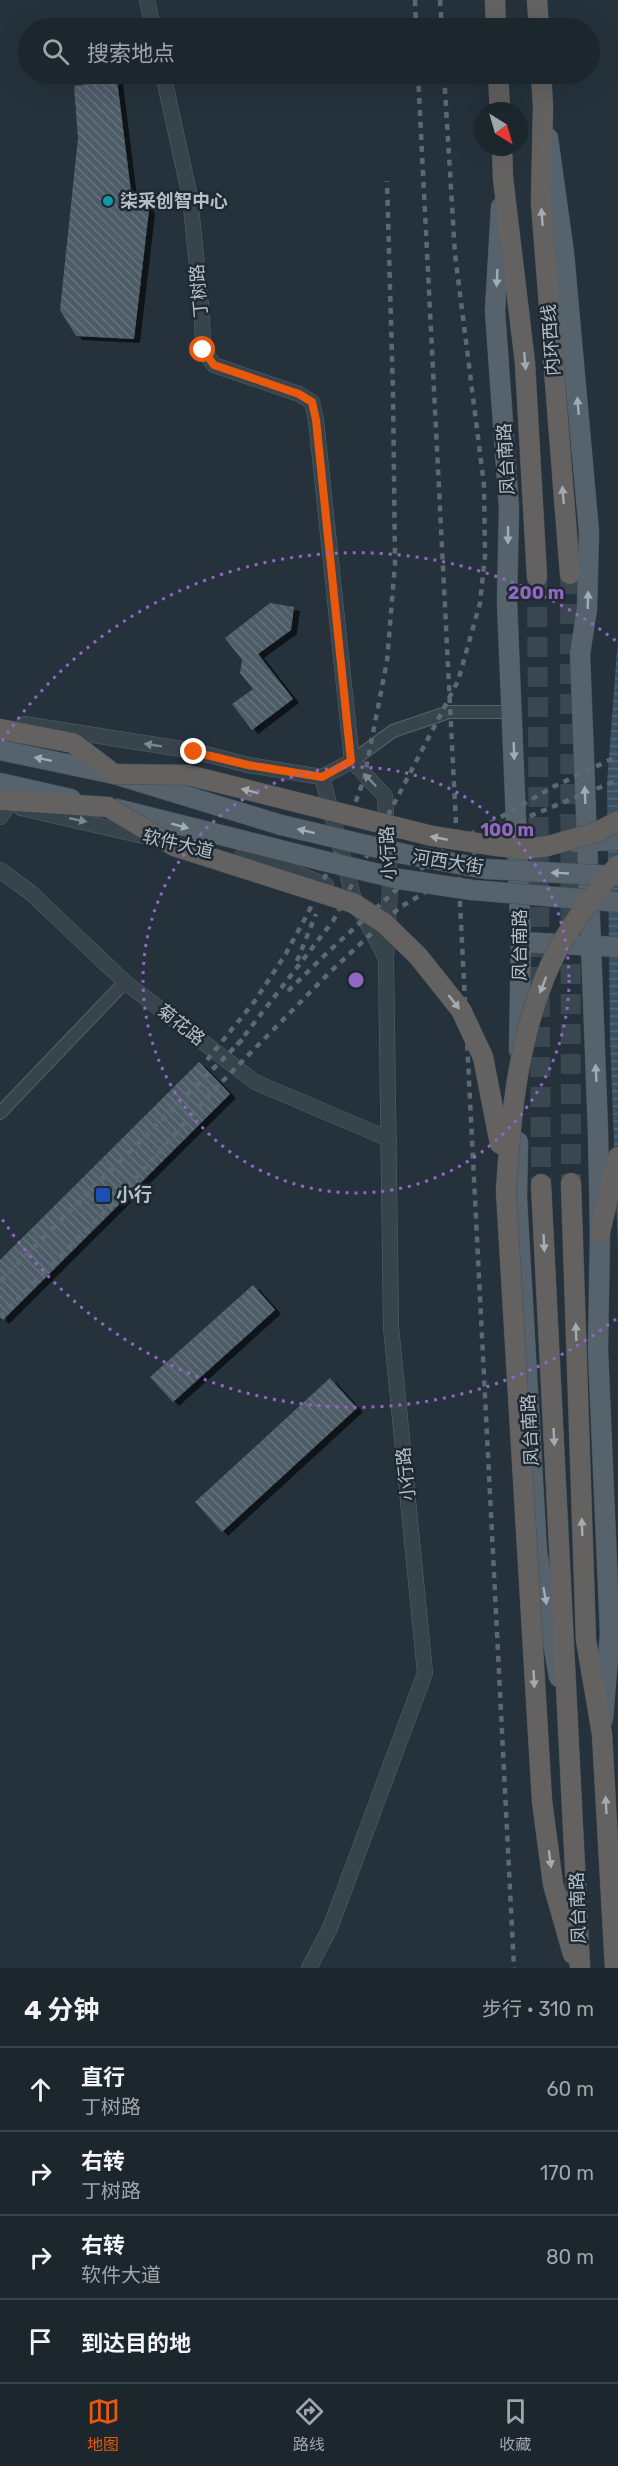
<!DOCTYPE html>
<html lang="zh">
<head>
<meta charset="utf-8">
<style>
	body { margin:0; font-family:Rubik,"Noto Sans SC",sans-serif; background:#252e35; color:#f1f3f6 }
	.compass { position:absolute; left:474px; top:102px; width:54px; height:54px; border-radius:50%; background:#1c262d; box-shadow:0 6px 24px #0002; rotate:143deg }
	.stop { position:absolute; width:18px; height:18px; margin:-14px; border:4px solid #ea580c; border-radius:50%; background:#fff }
	.stop.end { background:#ea580c; border-color:#fff; box-shadow:0 2px 6px #0008 }
	.list { margin:0; padding:0; list-style:none }
	h2 { display:flex; justify-content:space-between; align-items:center; height:78px; margin:0; padding:0 24px; font-size:26px }
	h2 small { font-size:20px; font-weight:400; color:#a0a5aa }
	.list li { display:grid; grid-template-columns:39px 1fr auto; gap:18px; align-items:center; box-sizing:border-box; height:84px; padding:0 24px; border-top:2px solid #3a4349 }
	.list b { display:block; font-size:22px; white-space:nowrap }
	.list p { margin:0; font-size:20px; white-space:nowrap; color:#a0a5aa }
	.list em { font-size:20px; font-style:normal; color:#a0a5aa }
	.icon { flex:none; width:33px; height:33px; fill:none; stroke:currentColor; stroke-width:2; stroke-linecap:round; stroke-linejoin:round }
	.map { position:relative; flex:none; width:618px; height:1968px; overflow:hidden }
	.search { position:absolute; background:#1c262d; box-shadow:0 6px 24px #0002; left:18px; right:18px; top:18px; height:66px; display:flex; align-items:center; gap:15px; box-sizing:border-box; padding:0 21px; border-radius:33px; color:#a0a5aa; font-size:22px }
	.sheet { height:414px; background:#1c262d }
	nav { display:flex; justify-content:space-around; align-items:center; box-sizing:border-box; height:84px; border-top:2px solid #3a4349; background:#1c262d; font-size:16px; color:#a0a5aa }
	nav a { display:grid; justify-items:center; gap:3px }
	nav .on { color:#ea580c }
	.map>svg:first-child { display:block }
</style>
</head>
<body>
<div class="map">
<svg width="618" height="1968" viewBox="0 0 618 1968">
	<defs>
		<pattern id="water-rules" width="6" height="5" patternUnits="userSpaceOnUse" patternTransform="scale(1.5)"><rect width="6" height="5" fill="#395162"/><path d="M0 2.5h6" fill="none" stroke="#536877"/></pattern>
		<pattern id="building-back-hatch" width="6" height="6" patternUnits="userSpaceOnUse" patternTransform="scale(1.5)"><rect width="6" height="6" fill="#4e5d67"/><path d="M-1 5l2 2M0 0l6 6M5-1l2 2" fill="none" stroke="#65727b"/></pattern>
		<filter id="shadow"><feDropShadow dx="6" dy="4" stdDeviation="0" flood-color="#0009"/></filter>
	</defs>
	<rect width="100%" height="100%" fill="#25323c"/>
	<!-- water -->
	<path fill="url(#water-rules)" d="M618,638V1251L610,1036L607,784Z"/>
	<!-- building -->
	<g fill="url(#building-back-hatch)" filter="url(#shadow)">
		<path d="M117,80L131,192H139L149,210L134,339L76,336L60,310L78,138L74,86Z"/>
		<path d="M270,603L294,607L291,630L258,654L293,699L252,730L232,704L253,689L240,673L242,660L225,638Z"/>
		<path d="M199,1062L230,1094L3,1320L0,1317V1260Z"/>
		<path d="M253,1285L275,1310L173,1402L150,1377Z"/>
		<path d="M330,1378L357,1408L222,1532L195,1502Z"/>
	</g>
	<g fill="none" stroke-linecap="round" stroke-linejoin="round">
		<!-- trunk-tunnel -->
		<g stroke="#3a4751" stroke-width="20" stroke-dasharray="20 10" stroke-linecap="butt">
			<path d="M570,574L571,1183"/>
			<path d="M537,577L541,1184"/>
		</g>
		<defs>
			<g id="minor">
				<path d="M352,761L393,731L449,712H513"/>
				<path d="M0,1113L125,982"/>
			</g>
			<g id="tertiary">
				<path d="M147,0L153,28"/>
				<path d="M163,74L190,197L202,315L203,350L214,365L299,394L312,402L316,420L352,761"/>
				<path d="M24,724L194,751L248,765L322,777L352,761"/>
				<path d="M322,777L353,896L386,958"/>
				<path d="M21,808L152,838"/>
				<path d="M0,817L8,806"/>
				<path d="M240,858L282,868L326,885"/>
				<path d="M0,870L31,893L125,982L255,1082L389,1139"/>
				<path d="M309,1968L330,1928L425,1673L391,1327L386,958L390,888L385,796L352,761"/>
			</g>
			<g id="primary">
				<path d="M548,138L564,253L589,532L587,609L580,654L598,1132L600,1232L598,1350L610,1634L603,1719"/>
				<path d="M501,207L495,311L509,508L507,602L521,942L519,1050"/>
				<path d="M0,750L114,774L281,825"/>
				<path d="M0,783L71,799"/>
				<path d="M117,809L320,860"/>
				<path d="M576,842L618,840"/>
				<path d="M521,942L618,947"/>
				<path d="M518,1142L517,1198L537,1552L559,1677"/>
			</g>
			<g id="trunk">
				<path d="M495,0L496,28"/>
				<path d="M537,0L539,28"/>
				<path d="M498,74L500,111"/>
				<path d="M541,74L543,106L541,203L570,574"/>
				<path d="M502,147L503,178L525,363L537,577"/>
				<path d="M0,729L73,743L114,774"/>
				<path d="M0,800L108,807"/>
				<path d="M571,1183L586,1640L602,1734L615,1968"/>
				<path d="M541,1184L580,1968"/>
				<path d="M600,1232L618,1157"/>
				<path d="M542,1801L553,1884L573,1954"/>
			</g>
		</defs>
		<!-- minor casing -->
		<use href="#minor" stroke="#57626a" stroke-width="14"/>
		<!-- tertiary casing -->
		<use href="#tertiary" stroke="#57626a" stroke-width="16"/>
		<!-- primary casing -->
		<use href="#primary" stroke="#424d55" stroke-width="21"/>
		<!-- trunk casing -->
		<use href="#trunk" stroke="#444f57" stroke-width="21"/>
		<!-- minor -->
		<use href="#minor" stroke="#38444c" stroke-width="12"/>
		<!-- tertiary -->
		<use href="#tertiary" stroke="#38444c" stroke-width="15"/>
		<!-- primary -->
		<use href="#primary" stroke="#57636c" stroke-width="20"/>
		<!-- trunk -->
		<use href="#trunk" stroke="#646261" stroke-width="20"/>
		<!-- rail -->
		<g stroke="#5b6973" stroke-width="4.5" stroke-dasharray="6 6" stroke-linecap="butt">
			<path d="M415,0L416,28"/>
			<path d="M440,0L442,28"/>
			<path d="M418,74L514,1968"/>
			<path d="M297,961L316,914"/>
			<path d="M288,991L328,952L407,880L447,848L553,787L618,756"/>
			<path d="M237,1045L333,921L458,681L480,603L485,556L484,485L455,254L444,74"/>
			<path d="M207,1060L254,1002L285,955L308,913L340,845L364,779L387,661L395,564L393,392L387,181"/>
			<path d="M0,1281L243,1039"/>
			<path d="M0,1317L112,1205L213,1091L331,971L399,908L442,882L485,846L530,816L618,780"/>
		</g>
		<defs>
			<g id="primary-bridge">
				<path d="M281,825L404,854L486,869L618,876"/>
				<path d="M320,860L399,879L472,890L618,902"/>
			</g>
			<g id="trunk-bridge">
				<path d="M114,774L188,775L432,836L496,846L525,849L548,846L597,832L618,821"/>
				<path d="M108,807L174,846L353,903L384,923L418,956L461,1010L483,1057L500,1144"/>
				<path d="M542,1801L506,1191C511,1112 518,1036 551,963C568,927 593,896 618,865"/>
			</g>
		</defs>
		<!-- primary-bridge casing -->
		<use href="#primary-bridge" stroke="#424d55" stroke-width="21" stroke-linecap="butt"/>
		<!-- trunk-bridge casing -->
		<use href="#trunk-bridge" stroke="#444f57" stroke-width="21" stroke-linecap="butt"/>
		<!-- primary-bridge -->
		<use href="#primary-bridge" stroke="#57636c" stroke-width="20"/>
		<!-- trunk-bridge -->
		<use href="#trunk-bridge" stroke="#646261" stroke-width="20"/>
	</g>
	<!-- one-way arrows -->
	<defs><path id="oneway-solid" d="M-6-.8H1V-3.2L6.5 0L1 3.2V.8H-6Z" transform="scale(1.5)"/></defs>
	<g fill="#a4acb3">
		<use href="#oneway-solid" transform="translate(542 217) rotate(-94)"/>
		<use href="#oneway-solid" transform="translate(525 361) rotate(85)"/>
		<use href="#oneway-solid" transform="translate(563 495) rotate(-95)"/>
		<use href="#oneway-solid" transform="translate(250 791) rotate(-165)"/>
		<use href="#oneway-solid" transform="translate(439 838) rotate(-169)"/>
		<use href="#oneway-solid" transform="translate(543 985) rotate(111)"/>
		<use href="#oneway-solid" transform="translate(454 1002) rotate(52)"/>
		<use href="#oneway-solid" transform="translate(544 1243) rotate(87)"/>
		<use href="#oneway-solid" transform="translate(576 1332) rotate(-92)"/>
		<use href="#oneway-solid" transform="translate(554 1437) rotate(87)"/>
		<use href="#oneway-solid" transform="translate(582 1527) rotate(-92)"/>
		<use href="#oneway-solid" transform="translate(534 1679) rotate(87)"/>
		<use href="#oneway-solid" transform="translate(606 1805) rotate(-93)"/>
		<use href="#oneway-solid" transform="translate(550 1859) rotate(83)"/>
	</g>
	<g fill="#a1adb6">
		<use href="#oneway-solid" transform="translate(497 278) rotate(93)"/>
		<use href="#oneway-solid" transform="translate(578 406) rotate(-95)"/>
		<use href="#oneway-solid" transform="translate(508 535) rotate(91)"/>
		<use href="#oneway-solid" transform="translate(588 600) rotate(-88)"/>
		<use href="#oneway-solid" transform="translate(514 751) rotate(88)"/>
		<use href="#oneway-solid" transform="translate(43 759) rotate(-168)"/>
		<use href="#oneway-solid" transform="translate(585 795) rotate(-92)"/>
		<use href="#oneway-solid" transform="translate(180 826) rotate(15)"/>
		<use href="#oneway-solid" transform="translate(306 831) rotate(-166)"/>
		<use href="#oneway-solid" transform="translate(560 873) rotate(-177)"/>
		<use href="#oneway-solid" transform="translate(596 1073) rotate(-93)"/>
		<use href="#oneway-solid" transform="translate(545 1596) rotate(80)"/>
	</g>
	<g fill="#7c8890">
		<use href="#oneway-solid" transform="translate(153 745) rotate(-171)"/>
		<use href="#oneway-solid" transform="translate(370 780) rotate(-134)"/>
		<use href="#oneway-solid" transform="translate(78 820) rotate(12)"/>
	</g>
	<g fill="none" stroke-linecap="round" stroke-linejoin="round">
		<!-- route -->
		<path stroke="#ea580c" stroke-width="8" d="M194,752L248,765L322,777L351,761L316,420L312,402L299,394L214,365L203,350"/>
	</g>
	<!-- distance rings -->
	<g fill="none" stroke="#9267c3" stroke-width="3" stroke-dasharray="3 6">
		<circle cx="356" cy="980" r="213"/>
		<path d="M616 1319A427 427 0 0 1 2 1219M2 741A427 427 0 0 1 616 641"/>
	</g>
	<!-- markers -->
	<circle fill="#0f9aa8" stroke="#1e2931" stroke-width="2" cx="108" cy="201" r="6"/>
	<rect fill="#1a4fb4" stroke="#1e2931" stroke-width="2" x="95" y="1187" width="16" height="16" rx="3"/>
	<g text-anchor="middle" stroke-width="5" stroke-linejoin="round" paint-order="stroke">
		<!-- poi labels -->
		<g font-size="18" font-weight="bold" fill="#b4bfc8" stroke="#1e2931" text-anchor="start">
			<text x="120" y="207">柒采创智中心</text>
			<text x="116" y="1201">小行</text>
		</g>
		<!-- street labels -->
		<g font-size="18" fill="#b4bfc8" stroke="#1e2931">
			<text transform="translate(199 291) rotate(-95)" y="6">丁树路</text>
			<text transform="translate(551 340) rotate(-94)" y="6">内环西线</text>
			<text transform="translate(506 459) rotate(-93)" y="6">凤台南路</text>
			<text transform="translate(178 844) rotate(13)" y="6">软件大道</text>
			<text transform="translate(388 853) rotate(-93)" y="6">小行路</text>
			<text transform="translate(448 862) rotate(9)" y="6">河西大街</text>
			<text transform="translate(520 945) rotate(-90)" y="6">凤台南路</text>
			<text transform="translate(181 1025) rotate(38)" y="6">菊花路</text>
			<text transform="translate(530 1430) rotate(-93)" y="6">凤台南路</text>
			<text transform="translate(406 1474) rotate(-96)" y="6">小行路</text>
			<text transform="translate(578 1908) rotate(-92)" y="6">凤台南路</text>
		</g>
	</g>
	<circle cx="356" cy="980" r="9" fill="#9267c3" stroke="#1e2931" stroke-width="3"/>
	<g font-size="18" text-anchor="middle" font-weight="bold" fill="#9267c3" stroke="#1e2931" stroke-width="5" stroke-linejoin="round" paint-order="stroke">
		<text x="536" y="599">200 m</text>
		<text x="507" y="836">100 m</text>
	</g>
</svg>
<svg class="compass" viewBox="-18 -18 36 36"><path d="M0-13l5 13h-10z" fill="#e53935"/><path d="M0 13l5-13h-10z" fill="#a0a5aa"/></svg>
<div class="stop" style="left:203px;top:350px"></div>
<div class="stop end" style="left:194px;top:752px"></div>
<div class="search"><svg class="icon" aria-label="search" viewBox="0 0 24 24"><circle cx="10" cy="10" r="6"/><path d="M15 15l6 6"/></svg>搜索地点</div>
</div>
<section class="sheet">
<h2>4 分钟<small>步行 · 310 m</small></h2>
<ul class="list">
<li><svg class="icon" aria-label="ahead" viewBox="0 0 24 24"><path d="M12 20V5M6 11l6-6 6 6"/></svg><div><b>直行</b><p>丁树路</p></div><em>60 m</em></li>
<li><svg class="icon" aria-label="right" viewBox="0 0 24 24"><path d="M7 20v-9h11M14 6l5 5-5 5"/></svg><div><b>右转</b><p>丁树路</p></div><em>170 m</em></li>
<li><svg class="icon" aria-label="right" viewBox="0 0 24 24"><path d="M7 20v-9h11M14 6l5 5-5 5"/></svg><div><b>右转</b><p>软件大道</p></div><em>80 m</em></li>
<li><svg class="icon" aria-label="arrive" viewBox="0 0 24 24"><path d="M6 21V4h12l-3 4 3 4H6"/></svg><div><b>到达目的地</b></div></li>
</ul>
</section>
<nav>
<a class="on"><svg class="icon" aria-label="map" viewBox="0 0 24 24"><path d="M3 6l6-2 6 2 6-2v14l-6 2-6-2-6 2zM9 4v14M15 6v14"/></svg>地图</a>
<a><svg class="icon" aria-label="directions" viewBox="0 0 24 24"><path d="M12 3l9 9-9 9-9-9zM9 14v-3h6M13 9l2 2-2 2"/></svg>路线</a>
<a><svg class="icon" aria-label="saved" viewBox="0 0 24 24"><path d="M7 4h10v16l-5-4-5 4z"/></svg>收藏</a>
</nav>
</body>
</html>
